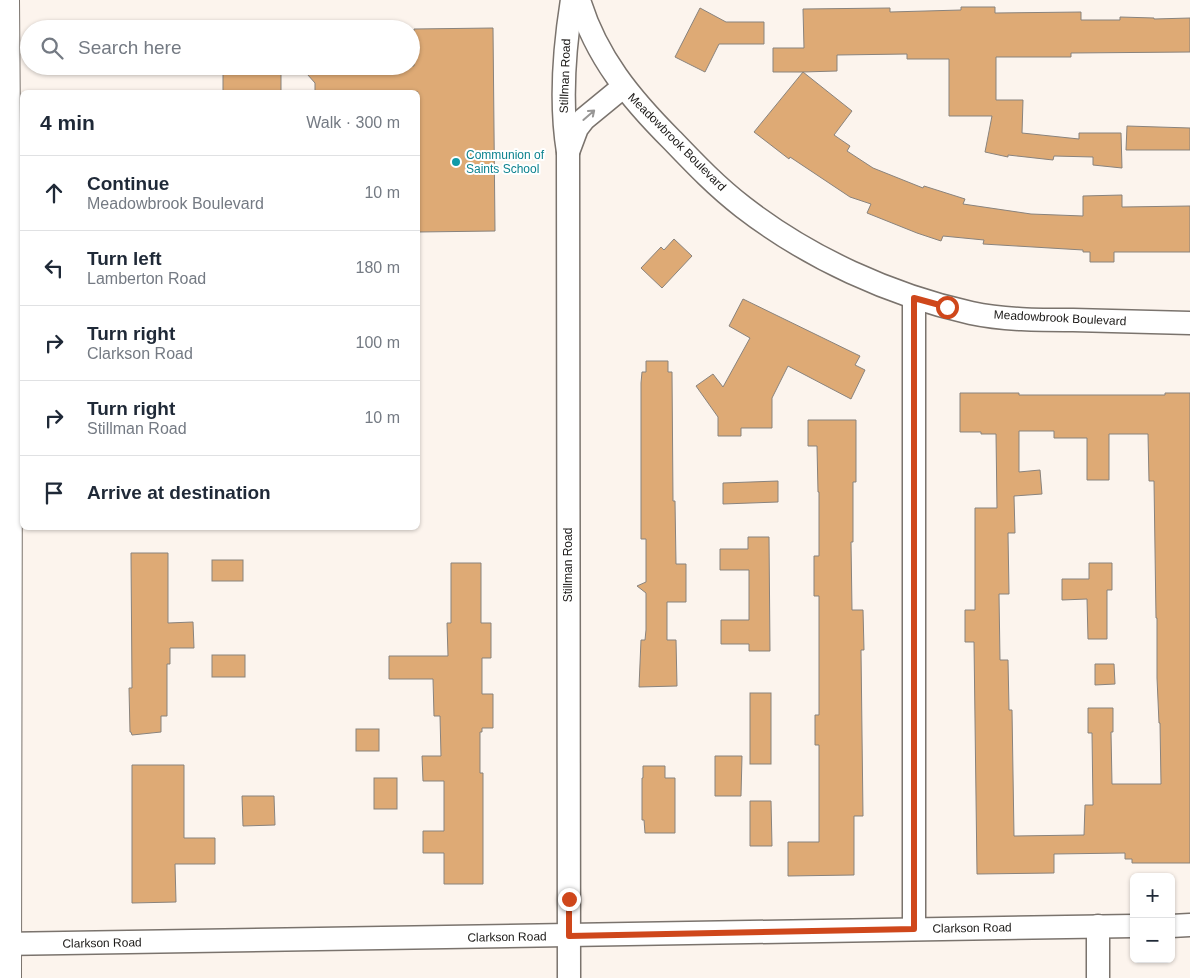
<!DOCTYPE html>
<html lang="en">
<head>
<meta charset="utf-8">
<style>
	body { margin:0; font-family:Arial,sans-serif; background:#f2f2f3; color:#1f2937 }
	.controls { position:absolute; right:15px; bottom:15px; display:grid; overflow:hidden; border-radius:8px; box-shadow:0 1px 4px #0004 }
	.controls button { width:45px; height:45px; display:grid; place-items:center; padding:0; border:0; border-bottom:1px solid #e0e1e3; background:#fff; color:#1f2937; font:25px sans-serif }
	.stop { position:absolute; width:15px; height:15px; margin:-11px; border:4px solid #cf471b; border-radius:50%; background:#fff }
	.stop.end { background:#cf471b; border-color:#fff; box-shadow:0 1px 5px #0008 }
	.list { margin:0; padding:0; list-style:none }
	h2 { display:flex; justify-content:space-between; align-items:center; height:65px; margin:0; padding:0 20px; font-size:21px }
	h2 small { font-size:16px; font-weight:400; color:#747a83 }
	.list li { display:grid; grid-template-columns:32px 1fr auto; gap:15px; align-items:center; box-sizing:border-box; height:75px; padding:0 20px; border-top:1px solid #e0e1e3 }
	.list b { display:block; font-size:19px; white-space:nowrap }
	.list p { margin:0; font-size:16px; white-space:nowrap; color:#747a83 }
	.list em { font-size:16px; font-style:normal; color:#747a83 }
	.icon { flex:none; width:28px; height:28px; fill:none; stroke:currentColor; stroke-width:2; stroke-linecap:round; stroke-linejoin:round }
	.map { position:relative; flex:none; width:1190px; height:978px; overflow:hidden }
	.search { position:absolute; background:#fff; box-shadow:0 1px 4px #0004; left:20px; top:20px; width:400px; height:55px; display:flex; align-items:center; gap:12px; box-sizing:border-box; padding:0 18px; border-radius:28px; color:#747a83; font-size:19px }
	.panel { position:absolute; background:#fff; box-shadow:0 1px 4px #0004; left:20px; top:90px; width:400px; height:440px; border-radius:8px }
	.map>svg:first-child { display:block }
</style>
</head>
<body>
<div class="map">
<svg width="1190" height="978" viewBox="0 0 1190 978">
	<rect width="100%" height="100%" fill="#fcf4ed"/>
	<!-- building -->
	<g fill="#deaa75" stroke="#89837d" fill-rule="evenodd">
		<path d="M961,7H995V13L1081,12V20H1120V17L1154,18V19L1190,18V52L1071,53V57H996V100H1023L1022,133L1079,139V133H1121L1122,168L1093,165V157L1054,156L1053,160L1008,155V157L985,152L992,116H949V59H907V54L837,55V71L803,72L852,111L834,135L850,146L847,151L873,168L923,188L924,186L965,199L963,204L1031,214L1083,216V196L1122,195V207L1190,206V252H1114V262H1090V252H1083V250L983,244L984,240L943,236L941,241L917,233L867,213L871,204L850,197L790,157L789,159L754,132L803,72H773V48H804L803,9L890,8V12L961,10Z"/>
		<path d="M700,8L726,22H764V44H719L705,72L675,57Z"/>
		<path d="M493,28L495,231L418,232V92H315V83L300,66H414V29Z"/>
		<path d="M223,66H262V71H281V92H223Z"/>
		<path d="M1127,126L1190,128V150H1126Z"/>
		<path d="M674,239L692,256L662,288L641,268L661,247L664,250Z"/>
		<path d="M743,299L860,356L855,365L865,370L851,399L788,366L772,398V428H741V436H718V417L696,386L713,374L723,387L750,338L729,326Z"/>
		<path d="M646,361H668V372H672L673,501H675L676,564H686V602H667V640H676L677,686L639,687L641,640H645L646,630V593L637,586L646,582V539H641V383L642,372H646Z"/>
		<path d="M960,393H1019V395H1165V393H1190V863H1132V859H1125V853L1054,854V873L977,874L974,642H965V610H975V508H997L996,434H981V432H960ZM1019,431H1054V438H1087V480H1109V434H1148L1149,481H1154L1156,618H1157V678L1159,723H1160L1161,784H1112L1111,732H1113V708H1088V733H1092L1093,805H1085L1084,835L1014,836L1012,710H1009L1008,660H1000L999,594H1009L1008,533H1015L1014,496L1042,494L1040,470L1019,472Z"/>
		<path d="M808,420H856V482H853V542H851L852,610H863L864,650H861L863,816H854V875L788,876V842H819V745H815V715H819V596H814V556H819V492H818L817,446H808Z"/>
		<path d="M778,481V502L723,504V483Z"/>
		<path d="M748,537H769L770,651H749V644H721V620H749V570H720V549H748Z"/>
		<path d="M131,553H168V623L193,622L194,648H170V664H167V716H161V732L132,735L131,732H130L129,688H132Z"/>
		<rect x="212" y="560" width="31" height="21"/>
		<path d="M451,563H481V623H491V658H482V694H493V728H482V732H480V773H483V884H444V853H423V831H444V781H423L422,756H441L440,716H434L433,679H389V656H448L447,623H451Z"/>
		<path d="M1089,563H1112V590H1107V639H1088L1087,599L1062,600V579H1089Z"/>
		<rect x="212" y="655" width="33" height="22"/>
		<path d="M1095,664H1114L1115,684L1095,685Z"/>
		<rect x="750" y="693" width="21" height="71"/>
		<rect x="356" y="729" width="23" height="22"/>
		<path d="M715,756H742L741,796H715Z"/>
		<path d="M132,765H184V838H215V864H175L176,902L132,903Z"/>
		<path d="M643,766H665V778H675V833H645L644,820H642V778H643Z"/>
		<rect x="374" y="778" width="23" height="31"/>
		<path d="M242,796H274L275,825L243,826Z"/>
		<path d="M750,801H771L772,846H750Z"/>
	</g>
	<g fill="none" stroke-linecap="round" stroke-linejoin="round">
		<defs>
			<g id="minor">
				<path d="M579,0C596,57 631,99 672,140C695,164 717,187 743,207C809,258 890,295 971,313C1004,320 1039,320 1073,320C1112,321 1151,322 1190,323"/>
				<path d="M568,152L577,128L584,119L623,87"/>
				<path d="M1098,926V978"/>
				<path d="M1171,926L1190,925"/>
				<path d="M914,929V298"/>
				<path d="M0,944L1134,926"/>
				<path d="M569,978L568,152C560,103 564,50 572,0"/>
			</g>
			<path id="tertiary" d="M5,0L8,398L7,978"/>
		</defs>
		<!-- minor casing -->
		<use href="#minor" stroke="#7a736d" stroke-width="25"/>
		<!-- tertiary casing -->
		<use href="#tertiary" stroke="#7a736d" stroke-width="30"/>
		<!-- minor -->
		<use href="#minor" stroke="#fff" stroke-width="22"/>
		<!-- tertiary -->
		<use href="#tertiary" stroke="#fff" stroke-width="28"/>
	</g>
	<!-- one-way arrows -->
	<defs><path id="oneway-shaft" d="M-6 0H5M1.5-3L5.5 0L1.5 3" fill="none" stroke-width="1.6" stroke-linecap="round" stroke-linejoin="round" transform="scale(1.25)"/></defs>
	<use stroke="#989796" href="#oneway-shaft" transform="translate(589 115) rotate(-41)"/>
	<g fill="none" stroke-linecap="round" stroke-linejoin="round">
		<!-- route -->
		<path stroke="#cf471b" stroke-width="6" d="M569,899V936L914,929V298L947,307"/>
	</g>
	<!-- markers -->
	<circle fill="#0f9aa8" stroke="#fff" stroke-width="2" cx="456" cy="162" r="5"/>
	<g text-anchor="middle" stroke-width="4" stroke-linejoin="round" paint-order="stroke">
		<!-- street labels -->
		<g font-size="12" fill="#1a1816" stroke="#fff">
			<text transform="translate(565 76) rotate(-88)" y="4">Stillman Road</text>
			<text transform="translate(677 142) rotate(45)" y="4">Meadowbrook Boulevard</text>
			<text transform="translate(1060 318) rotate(3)" y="4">Meadowbrook Boulevard</text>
			<text transform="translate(568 565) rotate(-90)" y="4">Stillman Road</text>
			<text transform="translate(972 928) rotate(-1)" y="4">Clarkson Road</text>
			<text transform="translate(507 937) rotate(-1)" y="4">Clarkson Road</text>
			<text transform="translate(102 943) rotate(-1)" y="4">Clarkson Road</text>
		</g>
		<!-- culture labels -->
		<g font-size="12" fill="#0d838f" stroke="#fff" text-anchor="start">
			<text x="466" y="159">Communion of<tspan x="466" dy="14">Saints School</tspan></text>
		</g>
	</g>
</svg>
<div class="controls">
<button>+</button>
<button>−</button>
</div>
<div class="stop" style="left:947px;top:307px"></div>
<div class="stop end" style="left:569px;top:899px"></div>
<div class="search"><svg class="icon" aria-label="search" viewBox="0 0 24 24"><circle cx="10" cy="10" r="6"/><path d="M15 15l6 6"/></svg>Search here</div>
<section class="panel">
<h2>4 min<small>Walk · 300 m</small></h2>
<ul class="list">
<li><svg class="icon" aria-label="ahead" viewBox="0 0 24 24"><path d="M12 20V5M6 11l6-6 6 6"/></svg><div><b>Continue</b><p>Meadowbrook Boulevard</p></div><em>10 m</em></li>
<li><svg class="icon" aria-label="left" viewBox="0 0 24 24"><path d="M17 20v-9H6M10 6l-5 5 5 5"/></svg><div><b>Turn left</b><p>Lamberton Road</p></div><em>180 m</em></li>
<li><svg class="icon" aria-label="right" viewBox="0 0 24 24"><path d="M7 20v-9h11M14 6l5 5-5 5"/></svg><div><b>Turn right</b><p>Clarkson Road</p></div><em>100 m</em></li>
<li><svg class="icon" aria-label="right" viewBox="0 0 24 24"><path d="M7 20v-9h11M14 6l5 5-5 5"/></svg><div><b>Turn right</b><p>Stillman Road</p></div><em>10 m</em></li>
<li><svg class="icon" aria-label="arrive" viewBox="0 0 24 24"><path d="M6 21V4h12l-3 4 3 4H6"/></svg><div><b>Arrive at destination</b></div></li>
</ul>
</section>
</div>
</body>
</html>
